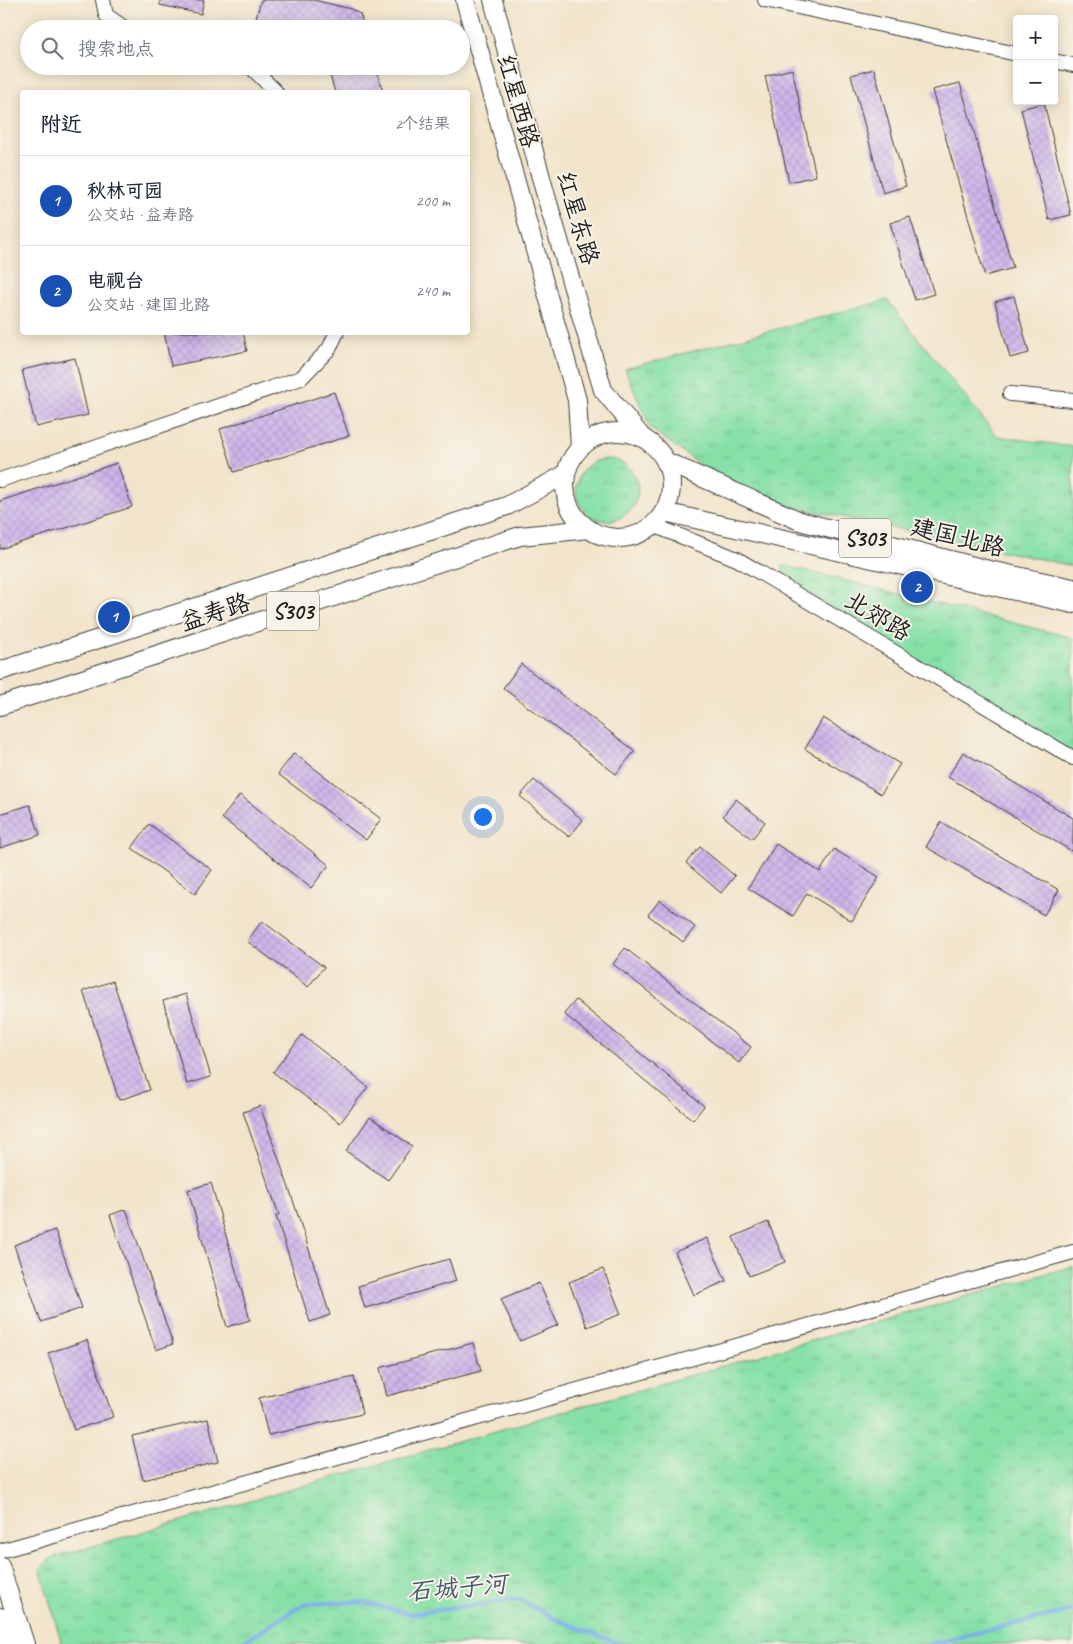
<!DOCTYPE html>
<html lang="zh">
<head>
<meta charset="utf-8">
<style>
	body { margin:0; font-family:Caveat,"LXGW WenKai TC",sans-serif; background:#f2f2f3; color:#1f2937 }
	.controls { position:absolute; right:15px; top:15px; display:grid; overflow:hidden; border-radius:5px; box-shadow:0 2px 12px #0003 }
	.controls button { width:45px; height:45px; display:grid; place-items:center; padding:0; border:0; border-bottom:1px solid #e0e1e3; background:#fff; color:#1f2937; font:25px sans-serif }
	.you { position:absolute; left:482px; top:816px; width:18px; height:18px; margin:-12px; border:4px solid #fff; border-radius:50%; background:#1a73e8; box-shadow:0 0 0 8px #1a73e833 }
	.badge { display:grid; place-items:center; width:32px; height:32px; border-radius:50%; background:#0f766e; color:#fff; font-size:16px; font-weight:700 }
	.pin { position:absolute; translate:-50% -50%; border:2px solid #fff; box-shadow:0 1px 5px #0006 }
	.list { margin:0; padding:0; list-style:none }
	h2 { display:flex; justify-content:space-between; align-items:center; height:65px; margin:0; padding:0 20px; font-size:21px }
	h2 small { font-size:16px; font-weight:400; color:#747a83 }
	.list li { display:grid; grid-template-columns:32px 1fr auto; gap:15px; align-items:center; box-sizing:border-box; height:90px; padding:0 20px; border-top:1px solid #e0e1e3 }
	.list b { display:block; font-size:19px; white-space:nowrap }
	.list p { margin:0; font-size:16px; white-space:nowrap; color:#747a83 }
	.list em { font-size:16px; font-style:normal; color:#747a83 }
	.icon { flex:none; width:28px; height:28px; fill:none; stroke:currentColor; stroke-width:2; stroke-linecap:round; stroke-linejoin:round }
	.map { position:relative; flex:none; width:1073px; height:1644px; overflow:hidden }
	.search { position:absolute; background:#fff; box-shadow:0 2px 12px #0003; left:20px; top:20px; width:450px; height:55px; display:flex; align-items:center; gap:12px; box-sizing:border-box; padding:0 18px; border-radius:28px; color:#747a83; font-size:19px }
	.panel { position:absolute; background:#fff; box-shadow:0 2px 12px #0003; left:20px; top:90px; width:450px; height:245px; border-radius:5px }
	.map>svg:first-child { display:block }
</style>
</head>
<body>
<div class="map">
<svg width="1073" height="1644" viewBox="0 0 1073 1644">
	<defs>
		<pattern id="grass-tufts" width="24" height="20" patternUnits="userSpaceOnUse" patternTransform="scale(1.25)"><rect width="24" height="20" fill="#87e1a7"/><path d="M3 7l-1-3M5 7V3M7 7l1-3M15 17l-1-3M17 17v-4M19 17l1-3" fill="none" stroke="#74c08f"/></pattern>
		<pattern id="building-cross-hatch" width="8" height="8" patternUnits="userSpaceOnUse" patternTransform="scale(1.25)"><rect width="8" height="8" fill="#ceb5eb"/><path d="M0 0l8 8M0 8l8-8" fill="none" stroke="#b09bc9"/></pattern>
	</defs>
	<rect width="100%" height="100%" fill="#f7f3e8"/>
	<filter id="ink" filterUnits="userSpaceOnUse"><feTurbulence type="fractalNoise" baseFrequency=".02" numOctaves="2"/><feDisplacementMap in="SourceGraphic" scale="10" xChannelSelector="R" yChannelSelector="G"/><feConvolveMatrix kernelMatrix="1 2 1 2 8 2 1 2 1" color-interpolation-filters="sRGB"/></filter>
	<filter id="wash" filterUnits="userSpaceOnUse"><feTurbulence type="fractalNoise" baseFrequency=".0096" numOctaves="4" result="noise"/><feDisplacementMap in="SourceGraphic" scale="20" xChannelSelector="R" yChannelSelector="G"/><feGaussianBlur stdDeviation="1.12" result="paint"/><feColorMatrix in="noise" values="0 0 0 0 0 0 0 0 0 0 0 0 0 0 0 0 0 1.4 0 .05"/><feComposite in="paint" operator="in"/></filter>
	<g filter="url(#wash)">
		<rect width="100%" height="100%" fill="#f2e4ca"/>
		<!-- grass -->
		<g fill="url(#grass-tufts)" stroke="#527e62">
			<path d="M887,300L997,436L1073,447V566L767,501L707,470L650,428L625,369Z"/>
			<circle cx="607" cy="490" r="31"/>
			<path d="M783,565L1073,638V758L783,578Z"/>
			<path d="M1073,1266V1644H62L40,1569L51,1558Z"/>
		</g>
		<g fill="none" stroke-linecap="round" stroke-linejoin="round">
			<!-- stream -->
			<g stroke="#7cb0e9" stroke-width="4.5">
				<path d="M240,1644L304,1604L361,1602L411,1614L519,1599L557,1620L621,1644"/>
				<path d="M930,1644L1073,1610"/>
			</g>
		</g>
		<g id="blocks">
			<!-- building -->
			<g fill="url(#building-cross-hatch)">
				<path d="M160,0H204L201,14L160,5Z"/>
				<path d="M261,0H314L351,9L360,14L365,29H253Z"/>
				<path d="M327,66H376L383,92H335Z"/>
				<path d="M792,69L816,176L789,182L765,76Z"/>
				<path d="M874,69L906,186L883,193L851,75Z"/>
				<path d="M960,83L1013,268L985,276L932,90Z"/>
				<path d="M1044,103L1071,215L1049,220L1021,109Z"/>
				<path d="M910,217L934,294L915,300L890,223Z"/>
				<path d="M1014,296L1029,353L1010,358L995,302Z"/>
				<path d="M164,332H243L247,351L171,366Z"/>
				<path d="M75,358L88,415L36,427L22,370Z"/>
				<path d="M334,392L349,436L234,472L220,429Z"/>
				<path d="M117,463L132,507L0,549V501Z"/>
				<path d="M521,664L635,751L616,774L503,688Z"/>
				<path d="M823,718L900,764L881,794L805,749Z"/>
				<path d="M963,752L1073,818V852L948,777Z"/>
				<path d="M294,753L381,819L366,840L278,774Z"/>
				<path d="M534,780L583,820L569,837L520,796Z"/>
				<path d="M240,795L329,865L311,888L222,818Z"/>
				<path d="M736,799L765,822L752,839L723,816Z"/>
				<path d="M30,805L40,835L0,848V814Z"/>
				<path d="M941,822L1059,890L1044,915L926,847Z"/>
				<path d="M149,824L212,870L195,894L132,848Z"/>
				<path d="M776,844L820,872L834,849L879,877L852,921L807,893L793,916L748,888Z"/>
				<path d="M700,847L735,876L721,893L686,863Z"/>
				<path d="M660,900L695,927L683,942L648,915Z"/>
				<path d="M262,921L324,967L308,987L247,941Z"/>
				<path d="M625,948L751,1047L739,1063L613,964Z"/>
				<path d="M113,981L150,1090L119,1100L83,991Z"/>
				<path d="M186,994L211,1077L187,1084L163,1001Z"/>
				<path d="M576,1000L704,1106L693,1120L564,1014Z"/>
				<path d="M302,1035L368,1087L340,1123L273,1072Z"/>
				<path d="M260,1106L291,1194L330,1315L310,1322L276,1216L279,1215L243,1112Z"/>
				<path d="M370,1117L412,1146L388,1180L346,1151Z"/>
				<path d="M211,1183L250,1320L227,1327L188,1190Z"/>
				<path d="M126,1209L173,1344L156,1350L110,1215Z"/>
				<path d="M768,1222L785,1262L749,1276L733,1237Z"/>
				<path d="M55,1230L82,1308L41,1322L14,1245Z"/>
				<path d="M707,1238L726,1281L694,1295L675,1252Z"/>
				<path d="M449,1259L456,1281L365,1308L358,1286Z"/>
				<path d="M603,1269L621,1314L587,1327L569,1282Z"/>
				<path d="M539,1283L558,1325L520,1341L501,1299Z"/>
				<path d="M87,1340L113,1417L74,1430L48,1353Z"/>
				<path d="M473,1343L481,1371L387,1396L380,1368Z"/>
				<path d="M354,1377L362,1414L268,1435L259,1398Z"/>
				<path d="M208,1419L218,1462L143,1480L132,1436Z"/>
			</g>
		</g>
	</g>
	<g filter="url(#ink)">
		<use href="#blocks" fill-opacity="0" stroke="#3c3a36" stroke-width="1"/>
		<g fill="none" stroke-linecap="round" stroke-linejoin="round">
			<defs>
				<g id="minor">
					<path d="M103,0L106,15L126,29"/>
					<path d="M765,0L1017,54"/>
					<path d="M1054,61L1073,65"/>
					<path d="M248,66L253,69L276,92"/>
					<path d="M1010,394L1073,400"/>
					<path d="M0,480L301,378L329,349L337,332"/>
					<path d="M653,525L737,559L1073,758"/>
					<path d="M0,1551L1073,1252"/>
				</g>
				<g id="major">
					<path d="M465,0L577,400L580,447"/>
					<path d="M493,0L546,196L603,390L641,436"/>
					<circle cx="618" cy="485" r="53"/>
					<path d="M667,462L800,521L985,569L1073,588"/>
					<path d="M664,512L1073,604"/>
					<path d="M0,671L507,506L566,474"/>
					<path d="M0,706L520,536L589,529"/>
					<path d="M0,1566L25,1644"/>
					<path d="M0,1617L8,1644"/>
				</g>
			</defs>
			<!-- minor casing -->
			<use href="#minor" stroke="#3c3a36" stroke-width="16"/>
			<!-- major casing -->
			<use href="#major" stroke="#3c3a36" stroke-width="20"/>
			<!-- minor -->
			<use href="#minor" stroke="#fff" stroke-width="14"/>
			<!-- major -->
			<use href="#major" stroke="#fff" stroke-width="18"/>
		</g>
	</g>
	<g text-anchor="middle" stroke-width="4" stroke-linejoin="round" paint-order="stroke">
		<!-- shield labels -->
		<g fill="#f7f3e8" stroke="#5e5c59" stroke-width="1">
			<rect x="839" y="518.5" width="52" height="39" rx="4"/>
			<rect x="267" y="591.5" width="52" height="39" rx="4"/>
		</g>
		<g font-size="22" font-weight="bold" fill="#1c1c1c">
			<text x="865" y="546">S303</text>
			<text x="293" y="619">S303</text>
		</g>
		<!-- street labels -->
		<g font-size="24" fill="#1c1c1c" stroke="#f7f3e8">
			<text transform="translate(518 101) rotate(74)" y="8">红星西路</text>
			<text transform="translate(578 218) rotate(74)" y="8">红星东路</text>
			<text transform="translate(958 537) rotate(14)" y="8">建国北路</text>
			<text transform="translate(215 612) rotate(-18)" y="8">益寿路</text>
			<text transform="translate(878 616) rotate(31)" y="8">北郊路</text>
		</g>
		<!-- water labels -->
		<g font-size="25" font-style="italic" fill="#42576e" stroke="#f7f3e8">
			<text transform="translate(457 1587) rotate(-5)" y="9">石城子河</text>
		</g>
	</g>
</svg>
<div class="controls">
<button>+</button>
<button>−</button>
</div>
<div class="you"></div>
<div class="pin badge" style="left:114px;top:617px;background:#1a4fb4">1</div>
<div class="pin badge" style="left:917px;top:587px;background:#1a4fb4">2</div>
<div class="search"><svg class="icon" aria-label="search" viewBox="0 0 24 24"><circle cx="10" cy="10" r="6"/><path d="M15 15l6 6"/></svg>搜索地点</div>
<section class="panel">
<h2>附近<small>2个结果</small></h2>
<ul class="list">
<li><span class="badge" style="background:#1a4fb4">1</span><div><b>秋林可园</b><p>公交站 · 益寿路</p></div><em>200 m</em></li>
<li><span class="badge" style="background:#1a4fb4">2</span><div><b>电视台</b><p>公交站 · 建国北路</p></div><em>240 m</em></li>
</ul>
</section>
</div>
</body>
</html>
